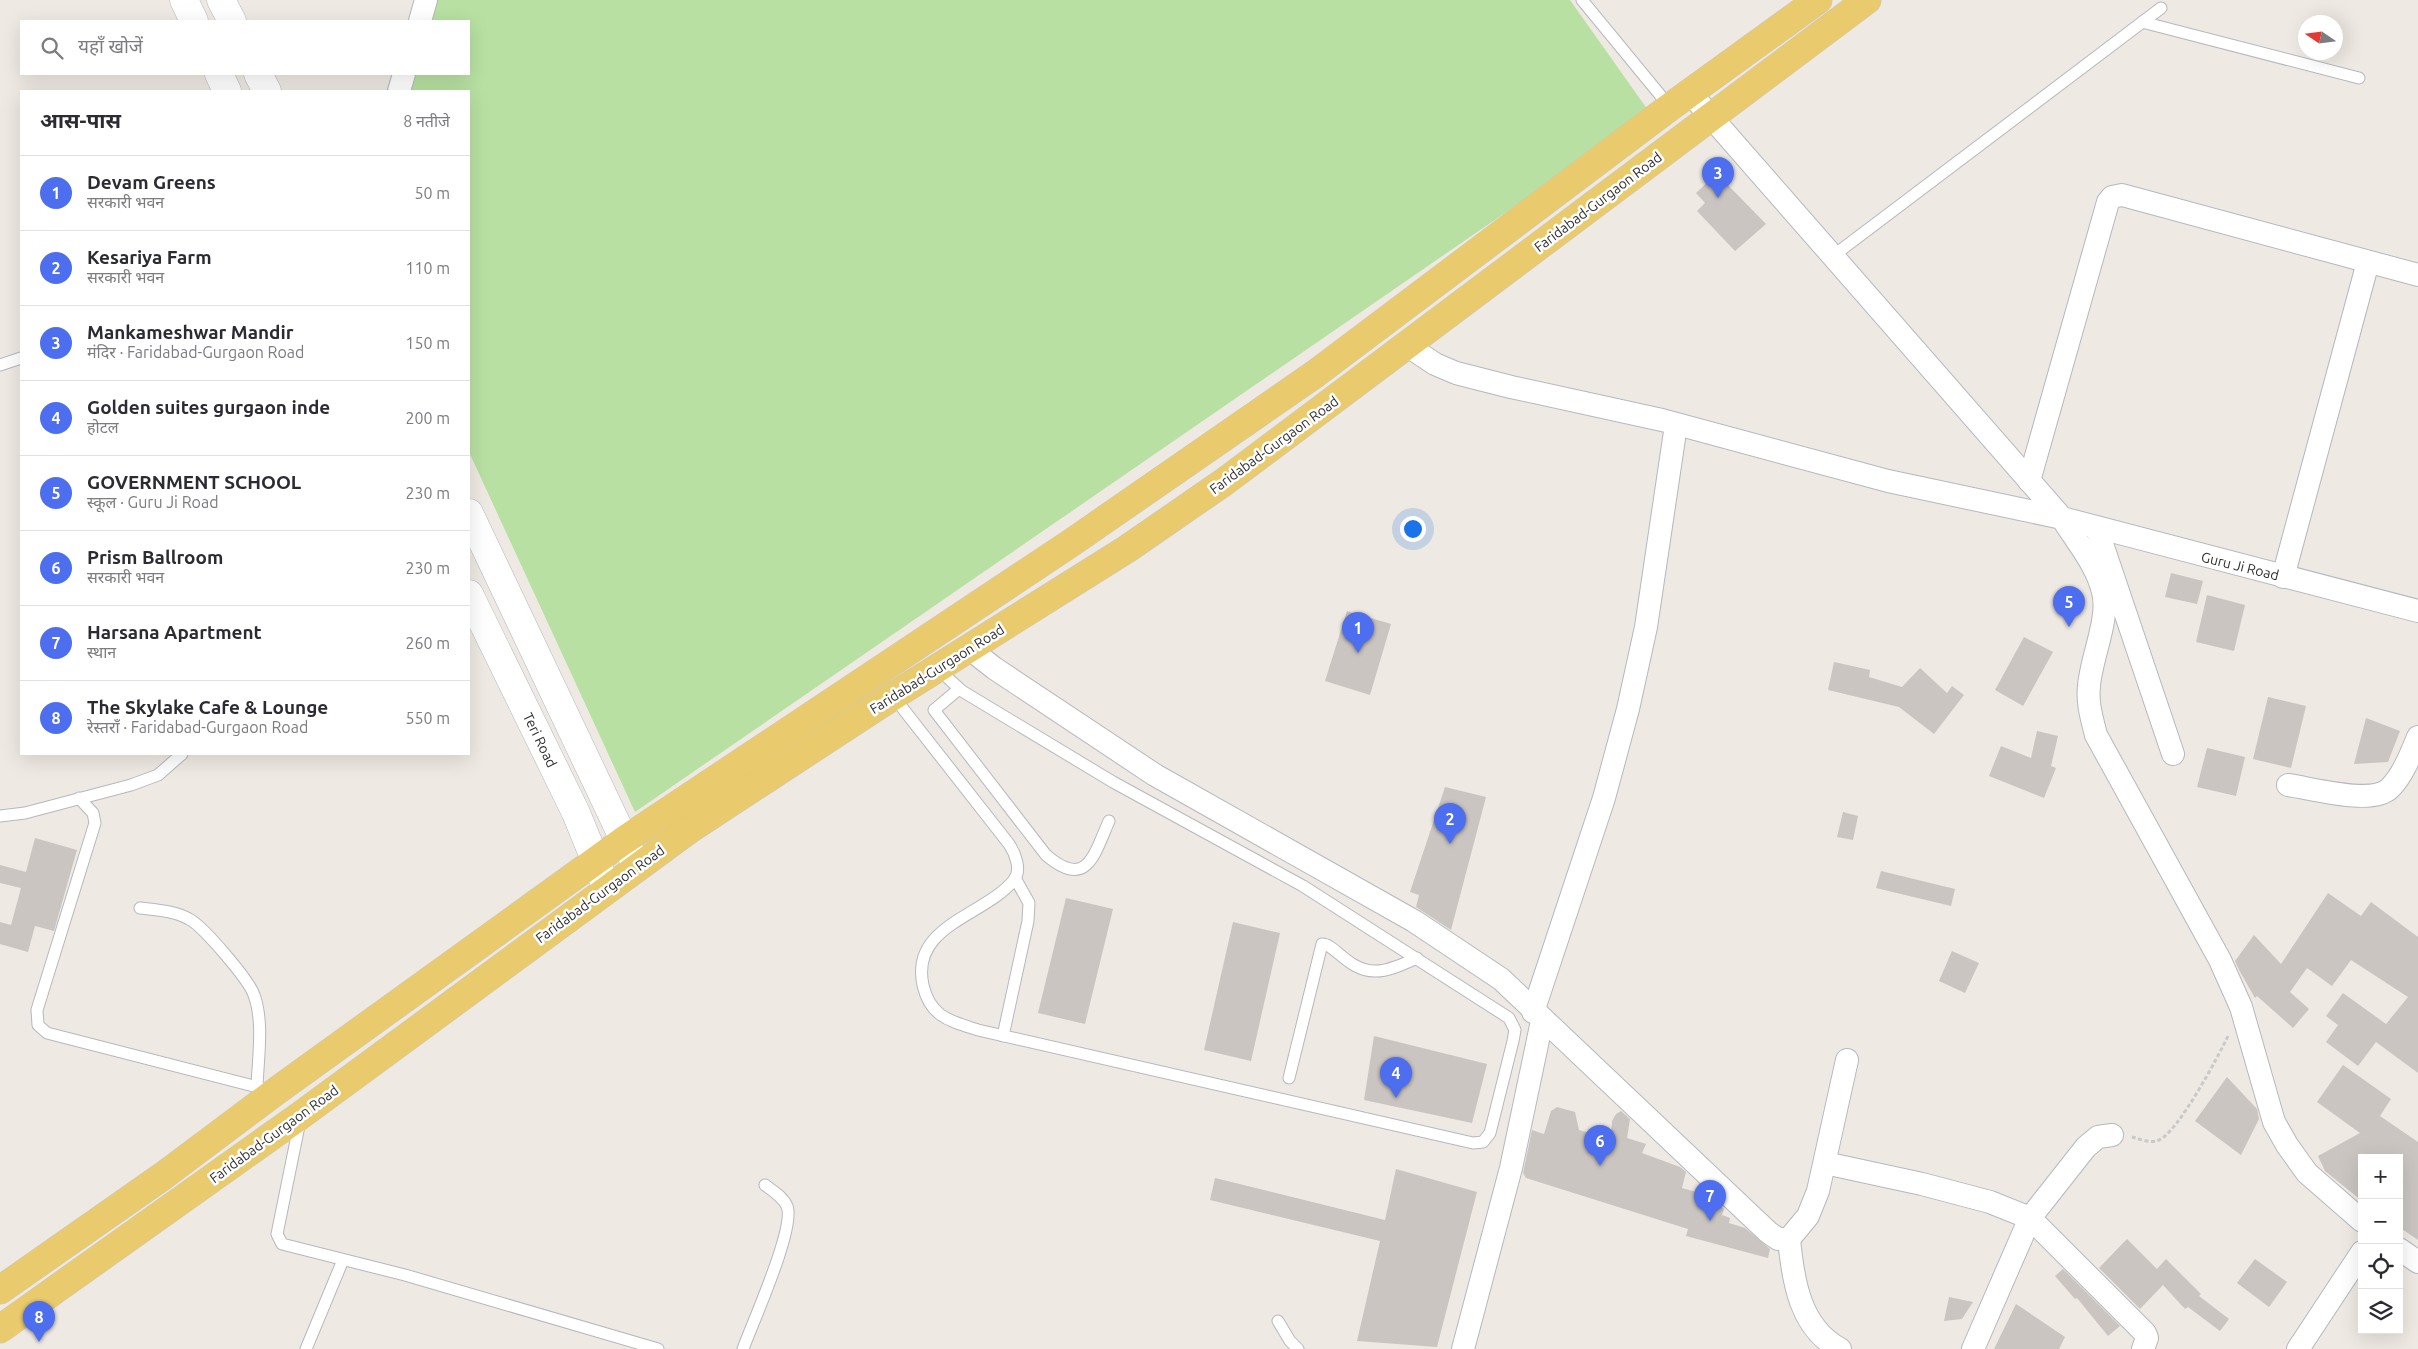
<!DOCTYPE html>
<html lang="hi">
<head>
<meta charset="utf-8">
<style>
	body { margin:0; font-family:Ubuntu,"Noto Sans Devanagari",sans-serif; background:#f2f2f3; color:#2b2b33 }
	.controls { position:absolute; right:15px; bottom:15px; display:grid; overflow:hidden; border-radius:0px; box-shadow:0 5px 20px #0002 }
	.controls button { width:45px; height:45px; display:grid; place-items:center; padding:0; border:0; border-bottom:1px solid #e1e1e2; background:#fff; color:#2b2b33; font:25px sans-serif }
	.compass { position:absolute; left:2298px; top:15px; width:45px; height:45px; border-radius:50%; background:#fff; box-shadow:0 5px 20px #0002; rotate:283deg }
	.you { position:absolute; left:1412px; top:528px; width:18px; height:18px; margin:-12px; border:4px solid #fff; border-radius:50%; background:#1a73e8; box-shadow:0 0 0 8px #1a73e833 }
	.badge { display:grid; place-items:center; width:32px; height:32px; border-radius:50%; background:#4d6eef; color:#fff; font-size:16px; font-weight:700 }
	.pin { position:absolute; translate:-50% -41px; filter:drop-shadow(0 1px 2px #0008) }
	.pin::after { content:''; position:absolute; top:26px; width:18px; height:15px; background:inherit; clip-path:polygon(0 0,100% 0,50% 100%) }
	.list { margin:0; padding:0; list-style:none }
	h2 { display:flex; justify-content:space-between; align-items:center; height:65px; margin:0; padding:0 20px; font-size:21px }
	h2 small { font-size:16px; font-weight:400; color:#7c7c81 }
	.list li { display:grid; grid-template-columns:32px 1fr auto; gap:15px; align-items:center; box-sizing:border-box; height:75px; padding:0 20px; border-top:1px solid #e1e1e2 }
	.list b { display:block; font-size:19px; white-space:nowrap }
	.list p { margin:0; font-size:16px; white-space:nowrap; color:#7c7c81 }
	.list em { font-size:16px; font-style:normal; color:#7c7c81 }
	.icon { flex:none; width:28px; height:28px; fill:none; stroke:currentColor; stroke-width:2; stroke-linecap:round; stroke-linejoin:round }
	.map { position:relative; flex:none; width:2418px; height:1349px; overflow:hidden }
	.search { position:absolute; background:#fff; box-shadow:0 5px 20px #0002; left:20px; top:20px; width:450px; height:55px; display:flex; align-items:center; gap:12px; box-sizing:border-box; padding:0 18px; border-radius:0px; color:#7c7c81; font-size:19px }
	.panel { position:absolute; background:#fff; box-shadow:0 5px 20px #0002; left:20px; top:90px; width:450px; height:665px; border-radius:0px }
	.map>svg:first-child { display:block }
</style>
</head>
<body>
<div class="map">
<svg width="2418" height="1349" viewBox="0 0 2418 1349">
	<rect width="100%" height="100%" fill="#eee9e2"/>
	<!-- green -->
	<path fill="#b8e0a2" d="M437,0H1570L1650,113L635,812L469,452V91H411L416,74H469V21H431Z"/>
	<!-- building -->
	<g fill="#cac5c1">
		<path d="M1711,179L1720,188L1726,183L1766,224L1735,251L1697,211L1705,203L1696,193Z"/>
		<path d="M2171,573L2203,581L2197,604L2165,597Z"/>
		<path d="M2207,595L2245,605L2234,651L2196,642Z"/>
		<path d="M1347,611L1391,624L1370,695L1325,681Z"/>
		<path d="M2024,637L2053,652L2023,706L1995,690Z"/>
		<path d="M1834,662L1870,670L1869,677L1902,687L1920,668L1947,693L1952,686L1964,695L1934,734L1899,707L1828,690Z"/>
		<path d="M2268,697L2306,706L2291,768L2253,759Z"/>
		<path d="M2366,718L2400,731L2388,762L2354,764Z"/>
		<path d="M2037,731L2058,736L2051,766L2056,768L2044,798L1989,776L2001,746L2031,758Z"/>
		<path d="M2207,748L2245,757L2236,796L2197,787Z"/>
		<path d="M1445,787L1486,797L1451,930L1416,907L1419,895L1410,892Z"/>
		<path d="M1843,812L1858,816L1853,840L1837,837Z"/>
		<path d="M35,838L77,850L54,931L35,926L28,952L0,944V922L11,925L21,888L0,883V865L26,872Z"/>
		<path d="M1881,871L1955,889L1951,906L1876,888Z"/>
		<path d="M2328,893L2361,916L2371,902L2418,937V1073L2376,1042L2358,1066L2326,1042L2338,1025L2326,1016L2343,993L2386,1024L2408,997L2351,960L2332,986L2307,968L2290,992L2309,1009L2293,1028L2257,996L2255,998L2239,970L2235,961L2254,935L2281,964Z"/>
		<path d="M1066,898L1113,909L1085,1024L1038,1013Z"/>
		<path d="M1233,922L1280,933L1251,1061L1204,1050Z"/>
		<path d="M1952,951L1979,963L1965,993L1939,981Z"/>
		<path d="M1374,1036L1487,1064L1472,1123L1364,1100Z"/>
		<path d="M2343,1065L2391,1099L2380,1116L2418,1142V1240L2399,1227V1158H2362V1201L2325,1171L2318,1156L2360,1133L2317,1102Z"/>
		<path d="M2227,1077L2257,1109L2259,1119L2241,1155L2195,1121Z"/>
		<path d="M1557,1107L1575,1112L1579,1130L1611,1139L1612,1121L1616,1114L1621,1111L1630,1119L1627,1138L1646,1144L1642,1153L1680,1167L1686,1172L1682,1188L1711,1196L1724,1209L1722,1215L1730,1218L1729,1223L1745,1228L1770,1249L1768,1258L1686,1236L1688,1229L1526,1178L1523,1173L1532,1130L1544,1134L1551,1111Z"/>
		<path d="M1396,1169L1477,1192L1437,1347L1357,1341L1380,1241L1210,1200L1215,1178L1385,1220Z"/>
		<path d="M2127,1239L2157,1269L2166,1259L2201,1294L2199,1296L2229,1319L2220,1331L2188,1307L2185,1309L2163,1285L2140,1309L2099,1268Z"/>
		<path d="M2255,1259L2287,1282L2269,1307L2237,1283Z"/>
		<path d="M2063,1269L2120,1326L2108,1336L2077,1298L2075,1299L2055,1276Z"/>
		<path d="M1949,1297L1973,1302L1962,1319L1944,1321Z"/>
		<path d="M2016,1304L2065,1337L2059,1349H1994Z"/>
	</g>
	<g fill="none" stroke-linecap="round" stroke-linejoin="round">
		<defs>
			<g id="service">
				<path d="M1582,0L1670,107"/>
				<path d="M2142,22L2359,78"/>
				<path d="M1833,256L2161,8"/>
				<path d="M0,365L21,358"/>
				<path d="M959,689L934,710L1046,855C1087,890 1094,855 1109,821"/>
				<path d="M893,696L1009,844C1015,853 1022,870 1014,880C985,916 910,925 923,985C930,1017 950,1021 978,1030L1473,1143L1483,1142L1490,1133L1513,1041L1515,1030L1509,1018L1303,886L1113,782L962,691L938,669"/>
				<path d="M79,798L93,813L95,823L37,1010L38,1025L47,1033L273,1091"/>
				<path d="M0,816L25,813L131,785L158,775L182,754"/>
				<path d="M140,908C157,910 175,911 189,919C203,926 249,980 254,995C264,1022 258,1058 257,1087"/>
				<path d="M1003,1036L1028,921L1029,903L1015,878"/>
				<path d="M1289,1078L1322,944C1334,943 1349,972 1376,971C1390,971 1405,963 1417,958"/>
				<path d="M300,1121L277,1234L282,1244L405,1275L658,1349"/>
				<path d="M1278,1321L1290,1341L1298,1349"/>
				<path d="M306,1349L343,1260"/>
				<path d="M743,1349C752,1324 796,1227 787,1206C783,1197 773,1191 765,1185"/>
			</g>
			<g id="minor">
				<path d="M420,21L426,0"/>
				<path d="M399,91L404,74"/>
				<path d="M1691,94L2062,518C2076,541 2097,565 2103,592C2110,618 2091,658 2089,686C2087,703 2092,719 2096,735L2220,960L2241,1007L2274,1122L2287,1145L2307,1173L2362,1221"/>
				<path d="M1408,346L1435,364L1456,373L1511,387L1662,420L1888,481L2062,518L2418,611"/>
				<path d="M2029,481L2108,202L2112,197L2122,195L2418,275"/>
				<path d="M2097,529L2173,754"/>
				<path d="M2283,577L2368,262"/>
				<path d="M970,649L994,668L1155,775L1414,921L1501,979L1768,1232L1778,1239H1789L1808,1216L1818,1191L1847,1060"/>
				<path d="M2288,785C2311,788 2373,806 2390,788C2403,775 2411,754 2418,737"/>
				<path d="M1533,1012L1604,798L1628,709L1646,627L1676,425"/>
				<path d="M1825,1163L1922,1184L1990,1202L2030,1218L2145,1333L2147,1338L2143,1349"/>
				<path d="M1789,1239C1793,1281 1800,1328 1840,1349"/>
				<path d="M2399,1249L2418,1262"/>
				<path d="M1463,1349L1511,1168L1542,1021"/>
				<path d="M1973,1349L2030,1218L2086,1147L2098,1137L2112,1135"/>
				<path d="M2298,1349L2362,1252"/>
			</g>
			<g id="tertiary">
				<path d="M184,0L194,21"/>
				<path d="M221,0L232,21"/>
				<path d="M219,74L227,91"/>
				<path d="M258,74L267,91"/>
				<path d="M469,513L637,867"/>
				<path d="M469,594L576,813L607,889"/>
			</g>
			<g id="primary">
				<path d="M0,1290L163,1176L275,1092L623,841L1071,543L1315,374L1670,107L1818,0"/>
				<path d="M0,1329L301,1115L690,829L893,696L1127,549L1224,482L1867,0"/>
			</g>
		</defs>
		<!-- service casing -->
		<use href="#service" stroke="#b5b8c0" stroke-width="13"/>
		<!-- minor casing -->
		<use href="#minor" stroke="#b5b8c0" stroke-width="24"/>
		<!-- tertiary casing -->
		<use href="#tertiary" stroke="#b5b8c0" stroke-width="29"/>
		<!-- primary casing -->
		<use href="#primary" stroke="#c9c9c9" stroke-width="29"/>
		<!-- path -->
		<path stroke="#c9c9c9" stroke-width="3" stroke-dasharray="4 2.5" stroke-linecap="butt" d="M2132,1137C2140,1139 2151,1144 2159,1140C2178,1132 2218,1057 2228,1036"/>
		<!-- service -->
		<use href="#service" stroke="#fff" stroke-width="11"/>
		<!-- minor -->
		<use href="#minor" stroke="#fff" stroke-width="22"/>
		<!-- tertiary -->
		<use href="#tertiary" stroke="#fff" stroke-width="28"/>
		<!-- primary -->
		<use href="#primary" stroke="#e9ca6c" stroke-width="28"/>
	</g>
	<g text-anchor="middle" stroke-width="5" stroke-linejoin="round" paint-order="stroke">
		<!-- street labels -->
		<g font-size="14" fill="#2e2e2e" stroke="#fff">
			<text transform="translate(1598 202) rotate(-37)" y="5">Faridabad-Gurgaon Road</text>
			<text transform="translate(1274 445) rotate(-36)" y="5">Faridabad-Gurgaon Road</text>
			<text transform="translate(2240 566) rotate(14)" y="5">Guru Ji Road</text>
			<text transform="translate(937 669) rotate(-32)" y="5">Faridabad-Gurgaon Road</text>
			<text transform="translate(540 740) rotate(64)" y="5">Teri Road</text>
			<text transform="translate(600 894) rotate(-36)" y="5">Faridabad-Gurgaon Road</text>
			<text transform="translate(274 1134) rotate(-36)" y="5">Faridabad-Gurgaon Road</text>
		</g>
	</g>
</svg>
<div class="controls">
<button>+</button>
<button>−</button>
<button><svg class="icon" aria-label="locate" viewBox="0 0 24 24"><circle cx="12" cy="12" r="6"/><path d="M12 2v4M12 18v4M2 12h4M18 12h4"/></svg></button>
<button><svg class="icon" aria-label="layers" viewBox="0 0 24 24"><path d="M12 4l9 5-9 5-9-5zM3 14l9 5 9-5"/></svg></button>
</div>
<svg class="compass" viewBox="-18 -18 36 36"><path d="M0-13l5 13h-10z" fill="#e53935"/><path d="M0 13l5-13h-10z" fill="#7c7c81"/></svg>
<div class="you"></div>
<div class="pin badge" style="left:1358px;top:653px">1</div>
<div class="pin badge" style="left:1450px;top:844px">2</div>
<div class="pin badge" style="left:1718px;top:198px">3</div>
<div class="pin badge" style="left:1396px;top:1098px">4</div>
<div class="pin badge" style="left:2069px;top:627px">5</div>
<div class="pin badge" style="left:1600px;top:1166px">6</div>
<div class="pin badge" style="left:1710px;top:1221px">7</div>
<div class="pin badge" style="left:39px;top:1342px">8</div>
<div class="search"><svg class="icon" aria-label="search" viewBox="0 0 24 24"><circle cx="10" cy="10" r="6"/><path d="M15 15l6 6"/></svg>यहाँ खोजें</div>
<section class="panel">
<h2>आस-पास<small>8 नतीजे</small></h2>
<ul class="list">
<li><span class="badge">1</span><div><b>Devam Greens</b><p>सरकारी भवन</p></div><em>50 m</em></li>
<li><span class="badge">2</span><div><b>Kesariya Farm</b><p>सरकारी भवन</p></div><em>110 m</em></li>
<li><span class="badge">3</span><div><b>Mankameshwar Mandir</b><p>मंदिर · Faridabad-Gurgaon Road</p></div><em>150 m</em></li>
<li><span class="badge">4</span><div><b>Golden suites gurgaon inde</b><p>होटल</p></div><em>200 m</em></li>
<li><span class="badge">5</span><div><b>GOVERNMENT SCHOOL</b><p>स्कूल · Guru Ji Road</p></div><em>230 m</em></li>
<li><span class="badge">6</span><div><b>Prism Ballroom</b><p>सरकारी भवन</p></div><em>230 m</em></li>
<li><span class="badge">7</span><div><b>Harsana Apartment</b><p>स्थान</p></div><em>260 m</em></li>
<li><span class="badge">8</span><div><b>The Skylake Cafe &amp; Lounge</b><p>रेस्तराँ · Faridabad-Gurgaon Road</p></div><em>550 m</em></li>
</ul>
</section>
</div>
</body>
</html>
